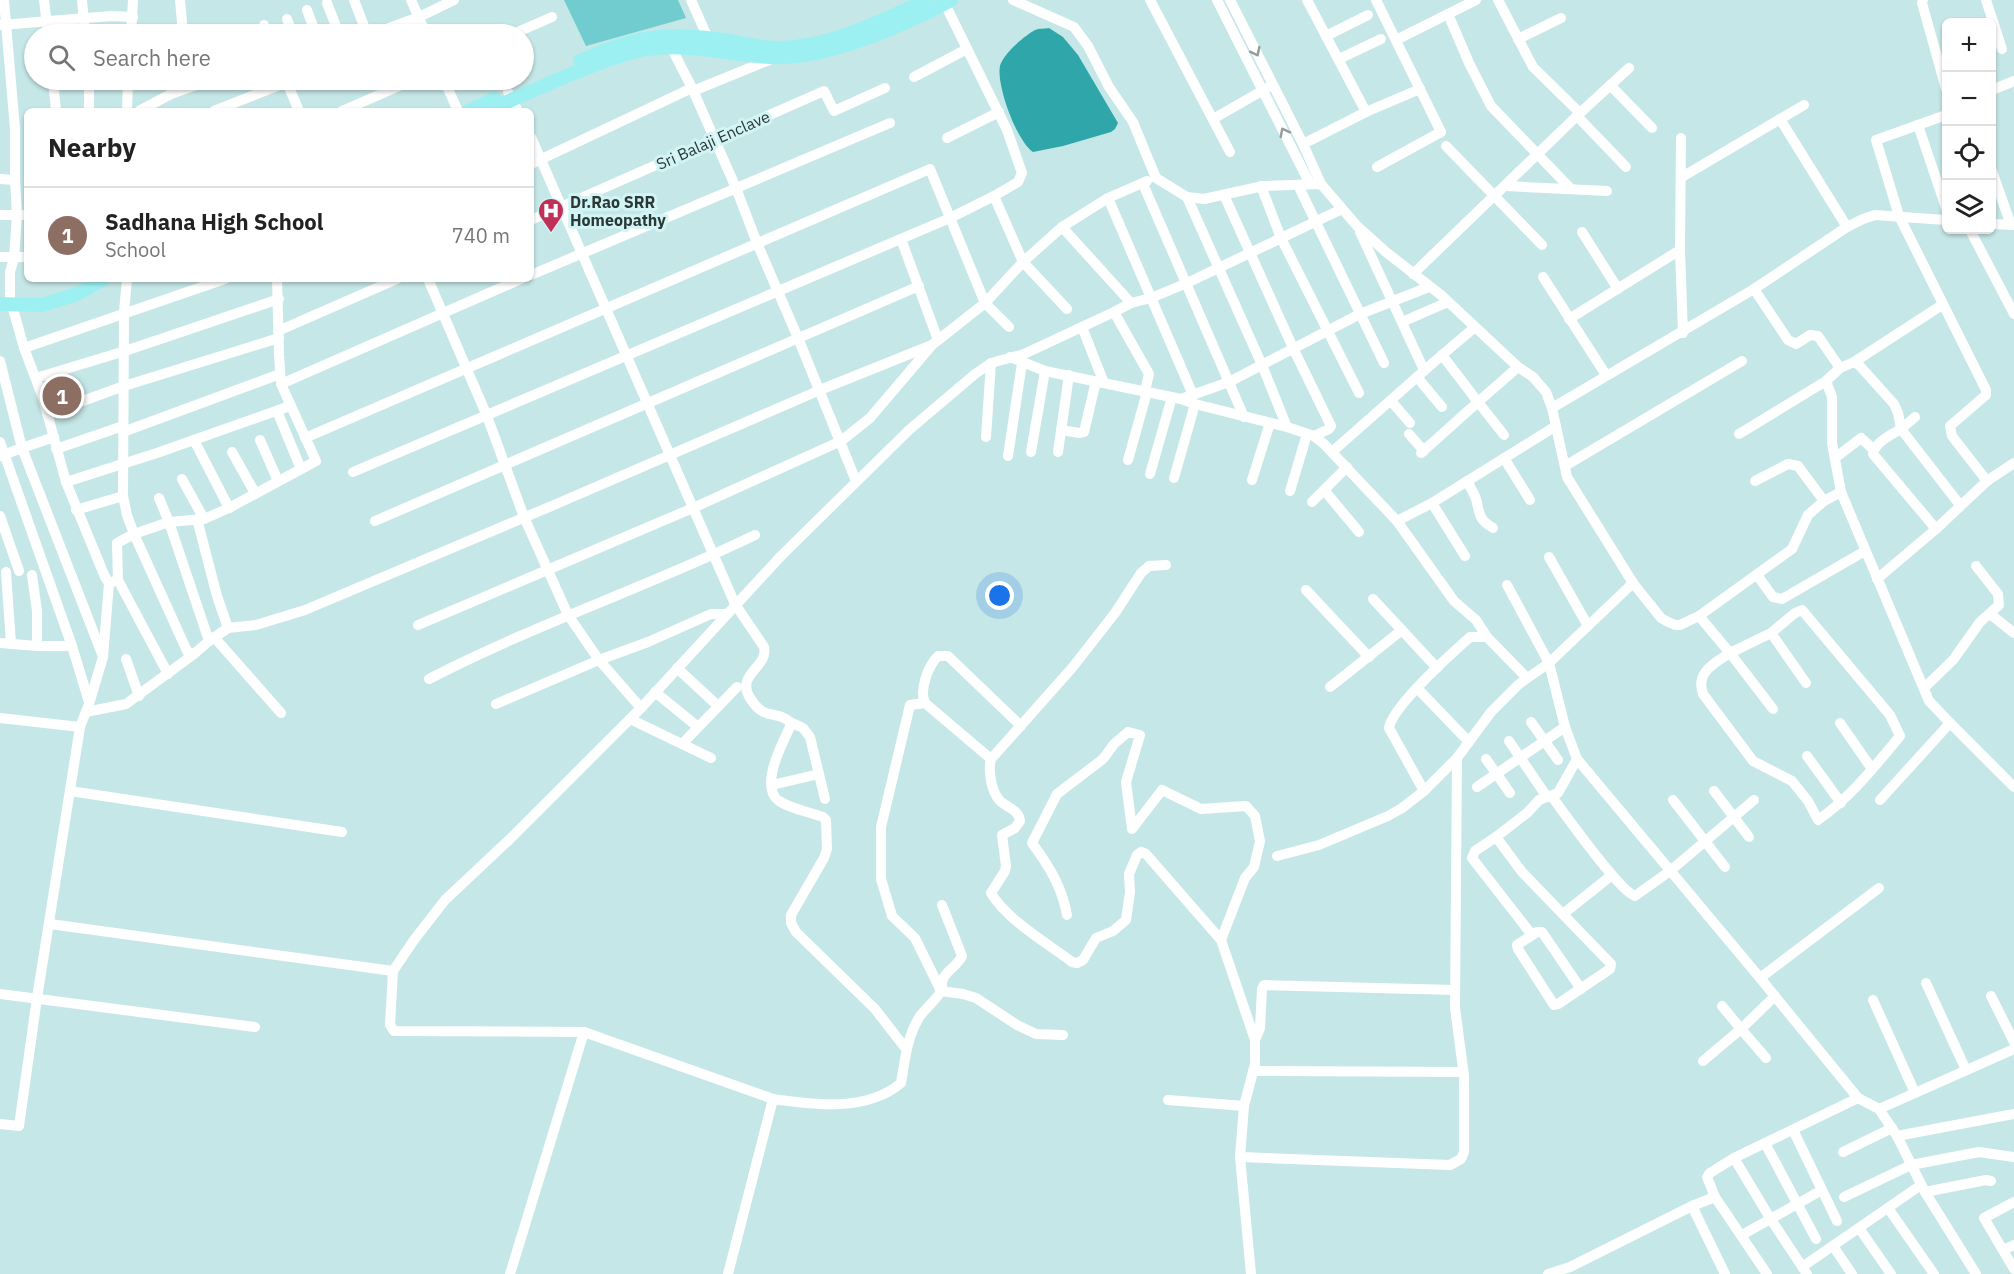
<!DOCTYPE html>
<html lang="en">
<head>
<meta charset="utf-8">
<style>
	body { margin:0; font-family:"IBM Plex Sans",sans-serif; background:#f6f6f6; color:#222 }
	.controls { position:absolute; right:18px; top:18px; display:grid; overflow:hidden; border-radius:9px; box-shadow:0 2px 4px #0004 }
	.controls button { width:54px; height:54px; display:grid; place-items:center; padding:0; border:0; border-bottom:2px solid #e0e0e0; background:#fff; color:#222; font:30px sans-serif }
	.you { position:absolute; left:1000px; top:596px; width:21px; height:21px; margin:-15px; border:4px solid #fff; border-radius:50%; background:#1a73e8; box-shadow:0 0 0 9px #1a73e833 }
	.badge { display:grid; place-items:center; width:39px; height:39px; border-radius:50%; background:#c03057; color:#fff; font-size:20px; font-weight:700 }
	.pin { position:absolute; translate:-50% -50%; border:3px solid #fff; box-shadow:0 2px 6px #0006 }
	.list { margin:0; padding:0; list-style:none }
	h2 { display:flex; justify-content:space-between; align-items:center; height:78px; margin:0; padding:0 24px; font-size:26px }
	h2 small { font-size:20px; font-weight:400; color:#767676 }
	.list li { display:grid; grid-template-columns:39px 1fr auto; gap:18px; align-items:center; box-sizing:border-box; height:96px; padding:0 24px; border-top:2px solid #e0e0e0 }
	.list b { display:block; font-size:22px; white-space:nowrap }
	.list p { margin:0; font-size:20px; white-space:nowrap; color:#767676 }
	.list em { font-size:20px; font-style:normal; color:#767676 }
	.icon { flex:none; width:33px; height:33px; fill:none; stroke:currentColor; stroke-width:2; stroke-linecap:round; stroke-linejoin:round }
	.map { position:relative; flex:none; width:2014px; height:1274px; overflow:hidden }
	.search { position:absolute; background:#fff; box-shadow:0 2px 4px #0004; left:24px; top:24px; width:510px; height:66px; display:flex; align-items:center; gap:15px; box-sizing:border-box; padding:0 21px; border-radius:33px; color:#767676; font-size:22px }
	.panel { position:absolute; background:#fff; box-shadow:0 2px 4px #0004; left:24px; top:108px; width:510px; height:174px; border-radius:9px }
	.map>svg:first-child { display:block }
</style>
</head>
<body>
<div class="map">
<svg width="2014" height="1274" viewBox="0 0 2014 1274">
	<rect width="100%" height="100%" fill="#c6e7e7"/>
	<!-- green -->
	<path fill="#70ccce" d="M564,0H678L686,18L586,46Z"/>
	<!-- water -->
	<path fill="#2fa7aa" d="M1049,28L1063,37L1078,55L1118,123L1115,129L1111,132L1063,146L1033,152C1017,142 996,85 1000,66C1003,54 1024,36 1035,30C1039,28 1045,29 1049,28Z"/>
	<g fill="none" stroke-linecap="round" stroke-linejoin="round">
		<!-- minor -->
		<g stroke="#fff" stroke-width="10">
			<path d="M4,0L15,129V180L17,215L14,258L10,272V298L24,348L43,398L66,482L105,577L109,583"/>
			<path d="M44,0L48,34"/>
			<path d="M82,0L85,34"/>
			<path d="M180,0L183,33"/>
			<path d="M354,0L367,34"/>
			<path d="M411,0L426,34"/>
			<path d="M691,0L711,45"/>
			<path d="M1013,0L1074,27L1088,46L1109,87L1133,122L1156,178L1187,197L1204,199L1263,186L1321,184L1357,226L1386,252L1441,295L1518,367L1533,377L1546,392L1552,408L1567,477L1633,583L1661,618L1668,622L1675,625H1680L1699,616L1792,549L1808,515L1824,501L1841,492"/>
			<path d="M1150,0L1230,152"/>
			<path d="M1217,0L1310,184"/>
			<path d="M1230,0L1303,144L1321,184"/>
			<path d="M1307,0L1366,112"/>
			<path d="M1376,0L1441,132L1377,167"/>
			<path d="M1923,0L1922,3L1946,89"/>
			<path d="M1986,0L2002,49"/>
			<path d="M327,3L339,34"/>
			<path d="M945,4L1007,130L1022,173L1018,182L994,196"/>
			<path d="M307,10L316,34"/>
			<path d="M1448,14L1469,63L1491,106L1571,189"/>
			<path d="M287,19L293,34"/>
			<path d="M1,25L111,16L133,17"/>
			<path d="M264,25L268,34"/>
			<path d="M131,34L133,0"/>
			<path d="M172,34L204,32L207,34"/>
			<path d="M373,34L419,17L454,0"/>
			<path d="M513,34L552,17"/>
			<path d="M1326,36L1368,15"/>
			<path d="M1518,39L1561,18"/>
			<path d="M1396,40L1476,0"/>
			<path d="M671,47L692,88L736,188L757,243L798,338L856,481"/>
			<path d="M1339,59L1381,39"/>
			<path d="M914,77L967,49"/>
			<path d="M53,80L56,111"/>
			<path d="M286,80L299,111"/>
			<path d="M444,80L458,111"/>
			<path d="M1610,85L1652,128"/>
			<path d="M1992,90L2014,81"/>
			<path d="M693,91L774,58"/>
			<path d="M508,92L518,111"/>
			<path d="M89,111V80"/>
			<path d="M127,111L128,80"/>
			<path d="M139,111L171,94L210,80"/>
			<path d="M214,111L287,82"/>
			<path d="M342,111L413,80"/>
			<path d="M1580,113L1629,68"/>
			<path d="M1946,115L1876,140L1899,216L1986,390V395L1950,426L1952,436L1987,481"/>
			<path d="M1577,116L1626,167"/>
			<path d="M1213,119L1267,88"/>
			<path d="M1780,119L1847,227"/>
			<path d="M1918,125L1946,208"/>
			<path d="M531,137L735,604L764,647C769,667 735,674 750,698C765,722 775,709 790,722V727C782,744 759,787 779,801C791,809 810,812 823,817L826,820L827,849L824,858L791,915V923L796,932L875,1009L906,1049"/>
			<path d="M947,138L999,112"/>
			<path d="M1681,138L1680,250L1683,333"/>
			<path d="M1303,144L1366,112L1420,89"/>
			<path d="M1446,146L1542,245"/>
			<path d="M531,164L692,88"/>
			<path d="M1992,171L2011,225"/>
			<path d="M1682,177L1804,105"/>
			<path d="M0,179L15,180"/>
			<path d="M1143,184L1244,417"/>
			<path d="M1298,185L1384,363"/>
			<path d="M1261,186L1281,238L1359,393"/>
			<path d="M1506,186L1607,191"/>
			<path d="M1224,195L1294,350L1331,426L1329,429L1314,436"/>
			<path d="M1187,197L1262,365L1287,427"/>
			<path d="M1108,198L1193,395"/>
			<path d="M0,215H27"/>
			<path d="M531,220L824,91L834,111L885,88"/>
			<path d="M1992,224L2014,225"/>
			<path d="M1062,227L1108,198L1147,181"/>
			<path d="M1970,230L2014,314"/>
			<path d="M1360,232L1424,370"/>
			<path d="M1582,232L1618,289"/>
			<path d="M901,239L938,340"/>
			<path d="M0,257H27"/>
			<path d="M1413,274L1580,113L1533,67L1498,0"/>
			<path d="M531,275L890,123"/>
			<path d="M1543,277L1606,375"/>
			<path d="M127,279L124,312L123,496L127,515L134,534L187,651L194,654"/>
			<path d="M428,279L487,416L524,517L568,615L599,660L641,708"/>
			<path d="M1754,289L1788,340L1796,344L1810,335L1818,336L1840,368L1854,362L1942,305"/>
			<path d="M1114,312L1149,374L1145,391"/>
			<path d="M1569,319L1680,250"/>
			<path d="M1402,322L1448,302"/>
			<path d="M1082,327L1104,383"/>
			<path d="M278,331L397,279"/>
			<path d="M24,348L225,279"/>
			<path d="M1442,355L1475,327"/>
			<path d="M1010,357L1045,371L1181,399L1229,382L1360,314L1429,287"/>
			<path d="M0,361L22,448L54,437"/>
			<path d="M1854,362L1859,365L1894,404L1898,413L1901,429C1891,435 1875,442 1873,454L1936,529"/>
			<path d="M1417,377L1442,407"/>
			<path d="M36,378L125,351L279,299"/>
			<path d="M1826,381L1832,397V443L1841,492L1929,701L1950,723L2014,787"/>
			<path d="M281,384L521,279"/>
			<path d="M1181,399L1195,404L1287,427L1314,436L1324,444L1397,521L1454,601L1476,620L1487,637"/>
			<path d="M1391,401L1410,423"/>
			<path d="M1552,408L1754,289L1847,227L1863,219L1875,215L1946,220"/>
			<path d="M277,411L301,469"/>
			<path d="M47,414L124,386L279,338"/>
			<path d="M1915,417L1901,429L1960,505"/>
			<path d="M1061,430L1080,433L1084,432L1096,381"/>
			<path d="M123,432L280,374"/>
			<path d="M1409,434L1424,451"/>
			<path d="M1739,434L1826,381L1840,368"/>
			<path d="M986,437L991,363"/>
			<path d="M305,438L930,169L985,303L1009,327"/>
			<path d="M194,440L229,508"/>
			<path d="M260,440L278,481"/>
			<path d="M0,442L72,646L89,702"/>
			<path d="M56,449L123,426"/>
			<path d="M1333,451L1442,355L1478,402L1518,367"/>
			<path d="M232,452L255,493"/>
			<path d="M1031,452L1045,371"/>
			<path d="M1058,452L1069,375"/>
			<path d="M1421,453L1478,402L1504,435"/>
			<path d="M0,456L22,448L102,654"/>
			<path d="M1008,456L1022,363"/>
			<path d="M1504,458L1530,500"/>
			<path d="M1835,458L1861,438L1873,449"/>
			<path d="M1128,460L1147,392"/>
			<path d="M1565,466L1742,361"/>
			<path d="M353,472L950,218L994,196L1023,262L1067,309"/>
			<path d="M1150,474L1172,397"/>
			<path d="M1174,478L1195,404"/>
			<path d="M182,479L204,519"/>
			<path d="M1252,480L1270,423"/>
			<path d="M1467,481C1470,487 1474,493 1476,499C1480,514 1478,519 1493,528"/>
			<path d="M1755,481L1788,464L1798,466L1824,501"/>
			<path d="M66,482L157,453L290,406"/>
			<path d="M1324,490L1359,532"/>
			<path d="M1290,491L1307,434"/>
			<path d="M159,498L169,522L209,641"/>
			<path d="M1312,502L1347,467"/>
			<path d="M1432,503L1465,556"/>
			<path d="M76,510L123,496"/>
			<path d="M0,516L19,571"/>
			<path d="M197,519L217,596L228,628"/>
			<path d="M375,521L919,286"/>
			<path d="M1397,521L1432,503L1556,426"/>
			<path d="M1549,557L1588,626"/>
			<path d="M1166,565L1149,566L1141,573L1115,613L1072,668L991,759C988,771 991,791 1000,801C1008,808 1019,810 1020,821L1015,828L1002,835L1006,866L1005,871L991,893C1007,920 1047,943 1072,962L1077,963L1083,960L1096,938L1113,931L1126,920L1130,892L1129,874L1137,855L1141,852L1146,854L1221,940"/>
			<path d="M6,572L11,644"/>
			<path d="M32,575L37,611V646"/>
			<path d="M1757,575L1773,597L1782,599L1865,551"/>
			<path d="M1877,579L1936,529L1987,481L2014,463"/>
			<path d="M118,580L168,674"/>
			<path d="M1507,585L1549,663L1565,727L1577,759L1760,978L1858,1098L1879,1109L1897,1136L1925,1192L1976,1274"/>
			<path d="M1306,590L1369,657"/>
			<path d="M1373,599L1437,668"/>
			<path d="M1990,614L2014,633"/>
			<path d="M1699,616L1730,653C1715,663 1695,672 1703,694L1753,761L1792,781L1808,801L1818,820C1851,797 1875,766 1900,736L1890,715L1802,610L1795,613L1771,633L1730,653L1773,709"/>
			<path d="M418,625L693,508L841,441L870,418L932,345L985,303L1023,262L1062,227L1131,303"/>
			<path d="M1771,633L1806,683"/>
			<path d="M214,637L281,713"/>
			<path d="M0,643L37,646H72"/>
			<path d="M126,659L139,696"/>
			<path d="M677,668L718,706"/>
			<path d="M429,679C535,624 648,587 755,535"/>
			<path d="M1330,687L1402,630"/>
			<path d="M1417,688L1469,742"/>
			<path d="M1924,688L1953,660L1980,622L1999,605L1998,594L1976,566"/>
			<path d="M655,692L698,727"/>
			<path d="M925,703L910,705L881,827V879L892,916L915,938L941,991L963,994L976,998L1017,1025L1036,1034L1063,1035"/>
			<path d="M496,704L599,660L648,642L711,614H726"/>
			<path d="M86,712L126,704L194,654L209,641L228,628L256,625L305,610L561,502L820,390L932,345"/>
			<path d="M0,718L80,727"/>
			<path d="M630,719L711,758"/>
			<path d="M790,722L803,728L810,737L825,799"/>
			<path d="M1531,722L1558,760"/>
			<path d="M1840,723L1872,769"/>
			<path d="M1509,741L1547,797"/>
			<path d="M682,744L737,687"/>
			<path d="M1807,756L1841,803"/>
			<path d="M991,759L925,703C919,690 928,666 938,656H948L1021,726"/>
			<path d="M1486,759L1510,793"/>
			<path d="M1577,759L1558,793L1539,800L1527,813L1496,837L1522,872L1611,964L1610,969L1558,1004L1554,1005L1518,949L1517,945L1537,932H1542L1581,989"/>
			<path d="M772,785L819,774"/>
			<path d="M1477,787L1565,727"/>
			<path d="M70,791L342,832"/>
			<path d="M1424,791L1389,728C1392,707 1452,653 1470,637H1487L1527,678"/>
			<path d="M1714,791L1749,837"/>
			<path d="M1552,797C1566,815 1618,890 1635,896L1670,871L1754,800"/>
			<path d="M1673,800L1725,867"/>
			<path d="M1880,800L1950,723"/>
			<path d="M1496,837L1475,851L1472,858L1532,935"/>
			<path d="M1277,856L1319,845L1388,816L1402,808L1424,791L1457,758L1491,712L1519,684L1549,663L1633,583"/>
			<path d="M1563,914L1612,875"/>
			<path d="M1067,915C1062,887 1049,866 1032,843L1057,794L1103,759L1114,744L1128,732L1140,735L1126,782L1132,829L1162,790L1201,809L1246,806L1255,816L1260,841L1254,867L1245,878L1221,940L1255,1040V1064L1244,1106L1240,1157L1251,1274"/>
			<path d="M50,924L393,971"/>
			<path d="M1760,978L1879,888"/>
			<path d="M1926,983L1966,1070"/>
			<path d="M0,994L255,1027"/>
			<path d="M1991,996L2014,1042"/>
			<path d="M1873,1000L1915,1093"/>
			<path d="M1255,1040L1260,1028L1262,989L1264,985L1455,990"/>
			<path d="M1766,1058L1741,1029L1775,996"/>
			<path d="M1703,1061L1741,1029L1722,1006"/>
			<path d="M1253,1071L1463,1072"/>
			<path d="M773,1099C814,1105 867,1112 901,1083C905,1060 907,1036 920,1016C925,1009 939,997 941,991C943,986 941,982 944,977C949,969 958,965 962,956L942,905"/>
			<path d="M1168,1100L1244,1106"/>
			<path d="M1879,1109L2014,1049"/>
			<path d="M0,1124L19,1126L37,998L80,727L89,704L103,657L109,583L118,580L117,543L134,534L169,522L204,519L229,508L316,461L281,384L279,355L277,279"/>
			<path d="M1793,1130L1837,1221"/>
			<path d="M1897,1136L2014,1114"/>
			<path d="M1765,1143L1816,1239"/>
			<path d="M1843,1152L1892,1128"/>
			<path d="M1240,1157L1450,1165L1461,1159L1464,1152V1076L1455,1008L1457,758"/>
			<path d="M1734,1158L1770,1218L1807,1274"/>
			<path d="M1925,1192L1986,1180L1991,1181"/>
			<path d="M1844,1197L1911,1165L1979,1152L2014,1157"/>
			<path d="M2014,1202L1984,1218L2014,1269"/>
			<path d="M1692,1206L1725,1274"/>
			<path d="M1888,1208L1934,1274"/>
			<path d="M1859,1228L1891,1274"/>
			<path d="M1742,1235L1822,1190"/>
			<path d="M1833,1246L1852,1274"/>
			<path d="M2003,1250L2014,1245"/>
			<path d="M1802,1267L1921,1185"/>
			<path d="M510,1274L584,1032"/>
			<path d="M728,1274L773,1099L584,1032L394,1031L390,1025L393,971L414,940L445,900L510,839L641,708L781,556L909,430L975,374L991,363L1024,354L1114,312L1131,303L1151,298L1187,283L1342,209"/>
			<path d="M1548,1274L1570,1267L1692,1206L1715,1197"/>
			<path d="M1767,1274L1715,1197L1707,1177L1710,1173L1734,1158L1858,1098"/>
		</g>
		<!-- major -->
		<g stroke="#9df0f2" stroke-width="14">
			<path d="M580,61C627,40 657,32 708,38C733,40 756,48 781,48C832,46 881,21 927,0"/>
			<path d="M469,111L494,99"/>
			<path d="M487,111C520,96 553,81 587,68C606,60 627,52 648,49C688,43 730,55 770,57C825,60 903,26 951,0"/>
			<path d="M0,304L42,305L77,294L104,279"/>
		</g>
	</g>
	<!-- one-way arrows -->
	<defs><path id="oneway-chevron" d="M-2-3.5L2.5 0L-2 3.5" fill="none" stroke-width="1.6" stroke-linecap="round" stroke-linejoin="round" transform="scale(1.5)"/></defs>
	<g stroke="#959c9c">
		<use href="#oneway-chevron" transform="translate(1256 52) rotate(63)"/>
		<use href="#oneway-chevron" transform="translate(1284 132) rotate(-117)"/>
	</g>
	<!-- icons -->
	<defs>
		<symbol id="hospital-pin" viewBox="-11 -11 22 30"><path d="M0 17L-7.5 6A9.5 9.5 0 1 1 7.5 6Z" fill="#c03057" stroke="#d3f4f4"/><path d="M-5-5h3v3.5h4V-5h3V5h-3V1.5h-4V5h-3Z" fill="#fff"/></symbol>
	</defs>
	<g fill-rule="evenodd">
		<use href="#hospital-pin" x="536" y="196" width="30" height="40"/>
	</g>
	<g text-anchor="middle" stroke-width="6" stroke-linejoin="round" paint-order="stroke">
		<!-- street labels -->
		<g font-size="16" fill="#2b3838" stroke="#d3f4f4">
			<text transform="translate(713 140) rotate(-24)" y="6">Sri Balaji Enclave</text>
		</g>
		<!-- poi labels -->
		<g font-size="16" font-weight="bold" fill="#2b3838" stroke="#d3f4f4" text-anchor="start">
			<text x="570" y="208">Dr.Rao SRR<tspan x="570" dy="18">Homeopathy</tspan></text>
		</g>
	</g>
</svg>
<div class="controls">
<button>+</button>
<button>−</button>
<button><svg class="icon" aria-label="locate" viewBox="0 0 24 24"><circle cx="12" cy="12" r="6"/><path d="M12 2v4M12 18v4M2 12h4M18 12h4"/></svg></button>
<button><svg class="icon" aria-label="layers" viewBox="0 0 24 24"><path d="M12 4l9 5-9 5-9-5zM3 14l9 5 9-5"/></svg></button>
</div>
<div class="you"></div>
<div class="pin badge" style="left:62px;top:396px;background:#8d6e63">1</div>
<div class="search"><svg class="icon" aria-label="search" viewBox="0 0 24 24"><circle cx="10" cy="10" r="6"/><path d="M15 15l6 6"/></svg>Search here</div>
<section class="panel">
<h2>Nearby<small></small></h2>
<ul class="list">
<li><span class="badge" style="background:#8d6e63">1</span><div><b>Sadhana High School</b><p>School</p></div><em>740 m</em></li>
</ul>
</section>
</div>
</body>
</html>
